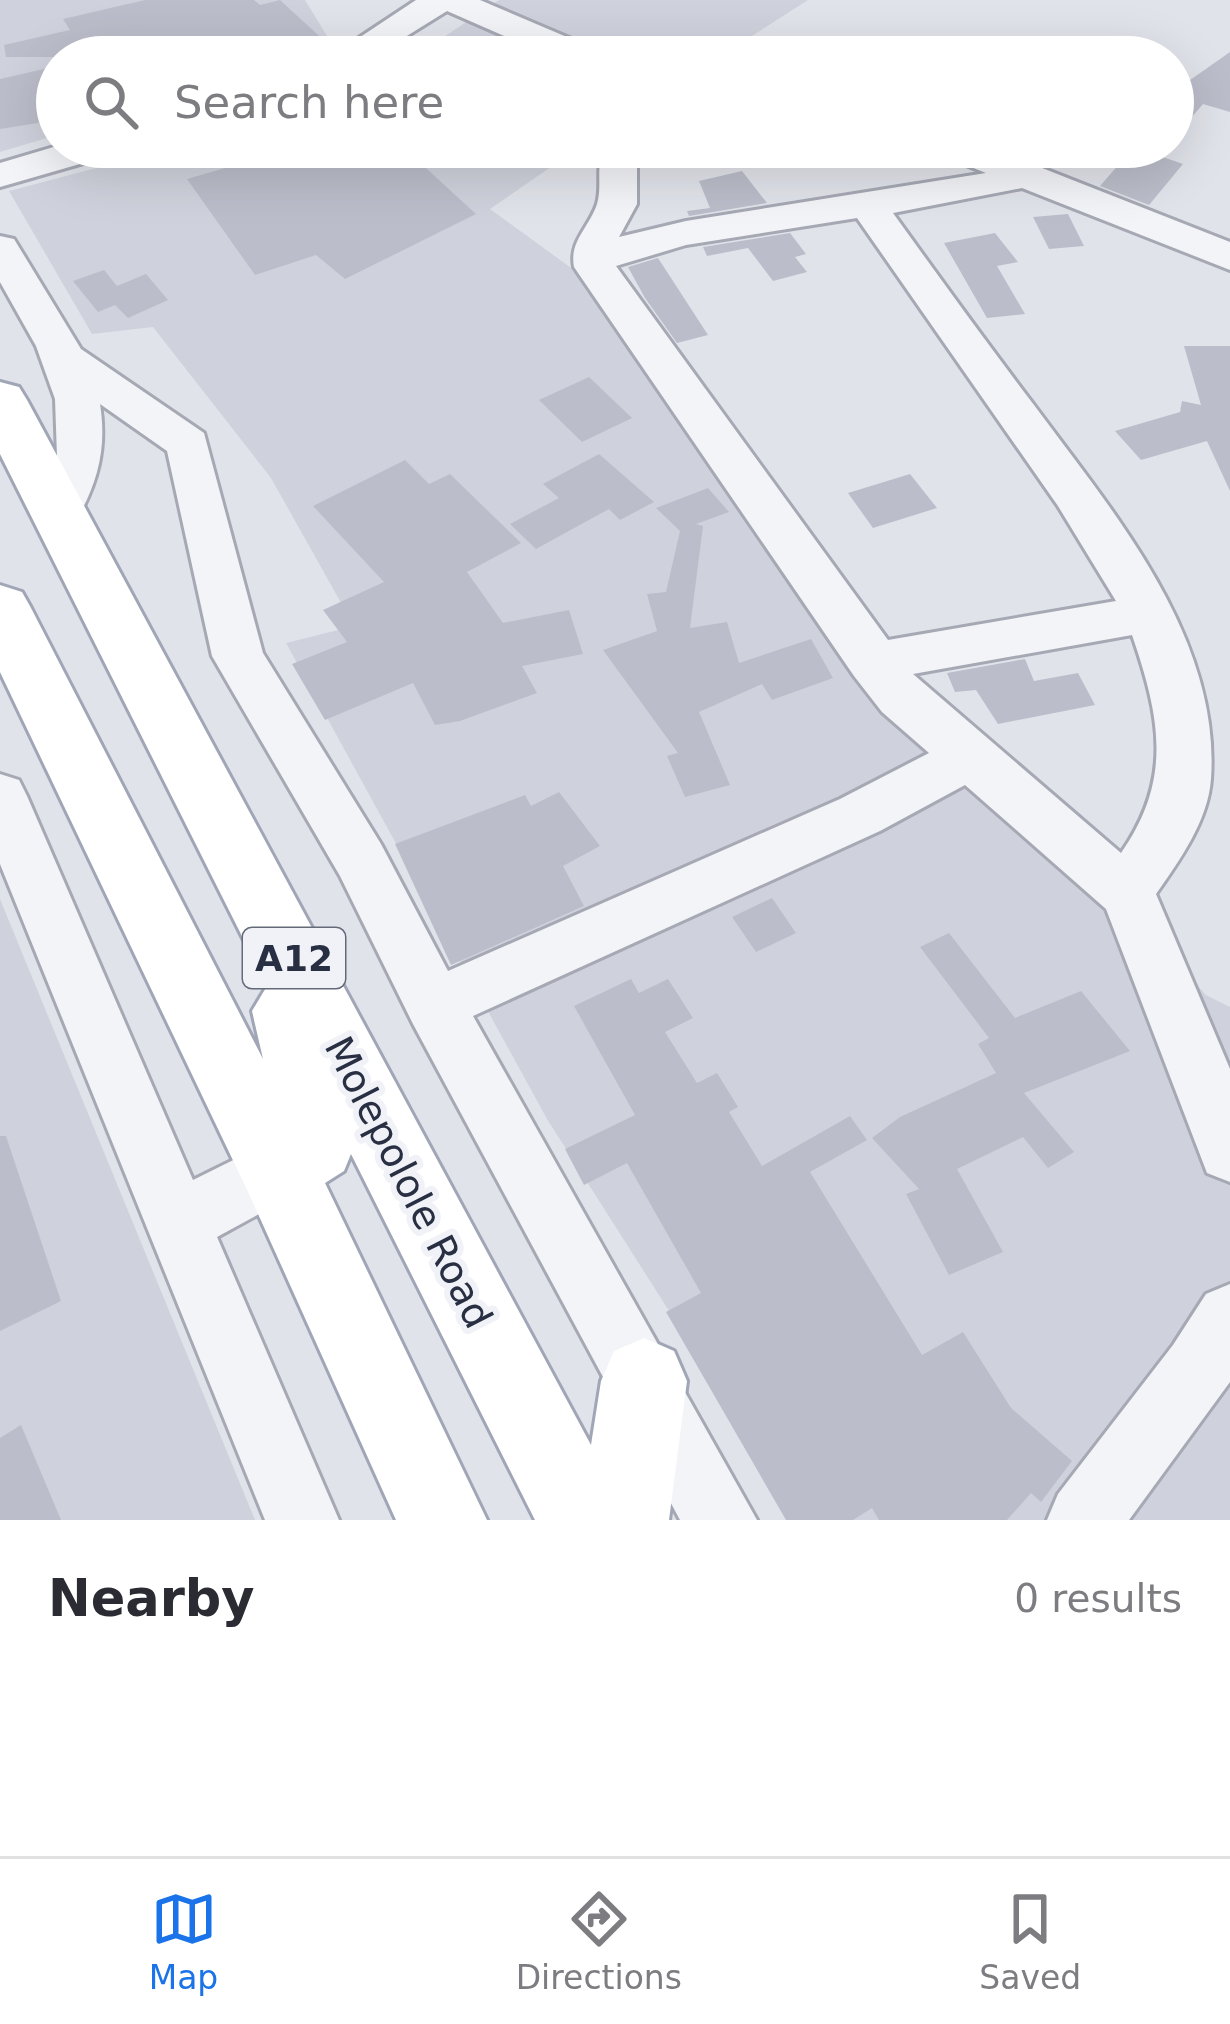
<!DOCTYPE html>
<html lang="en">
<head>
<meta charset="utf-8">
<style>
	body { margin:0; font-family:"DejaVu Sans",sans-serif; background:#f7f7f7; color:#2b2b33 }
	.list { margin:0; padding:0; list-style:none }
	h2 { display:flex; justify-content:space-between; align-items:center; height:156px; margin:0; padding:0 48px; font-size:51px }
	h2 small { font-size:39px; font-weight:400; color:#7c7c81 }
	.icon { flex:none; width:66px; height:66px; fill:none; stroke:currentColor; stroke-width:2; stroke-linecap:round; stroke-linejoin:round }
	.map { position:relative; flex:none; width:1230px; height:1520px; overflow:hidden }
	.search { position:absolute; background:#fff; box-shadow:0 12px 48px #0002; left:36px; right:36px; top:36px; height:132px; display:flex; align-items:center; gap:30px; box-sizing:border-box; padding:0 42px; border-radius:66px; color:#7c7c81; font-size:45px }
	.sheet { height:336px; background:#fff }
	nav { display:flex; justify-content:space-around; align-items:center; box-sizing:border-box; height:168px; border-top:3px solid #e1e1e2; background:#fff; font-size:33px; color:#7c7c81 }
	nav a { display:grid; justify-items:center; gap:6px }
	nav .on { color:#1a73e8 }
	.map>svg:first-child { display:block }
</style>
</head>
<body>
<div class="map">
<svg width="1230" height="1520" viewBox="0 0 1230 1520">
	<rect width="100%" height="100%" fill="#e1e3ea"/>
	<!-- built -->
	<g fill="#cfd2dc">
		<path d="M0,0H305L332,44L300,57H57V135L0,152Z"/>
		<path d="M499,0H808L719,57H414Z"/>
		<path d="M176,147H580L490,209L666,337L926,688L1206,995L1230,1007V1520H802L547,1119L286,643L354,626L271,478L153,327L92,334L9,191Z"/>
		<path d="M0,899L255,1520H0Z"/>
	</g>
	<!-- building -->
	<g fill="#bbbeca">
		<path d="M145,0H254L260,5L280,0L329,45L292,57H6L4,45L70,30L63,19Z"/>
		<path d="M1230,52V112L1203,104L1173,139V92Z"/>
		<path d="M57,66V120L0,129V79Z"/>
		<path d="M222,147H403L476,214L345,279L316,255L255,275L187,179L239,164Z"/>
		<path d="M1134,147L1183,164L1149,205L1100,186Z"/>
		<path d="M742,171L767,203L689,216L687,211L710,208L699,181Z"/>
		<path d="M1068,214L1084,246L1049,249L1033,217Z"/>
		<path d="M790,233L806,254L795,257L807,272L773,281L748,248L707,256L703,247Z"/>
		<path d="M995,233L1018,262L997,266L1025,314L987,318L944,243Z"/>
		<path d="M658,258L708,335L677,343L645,298L628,267Z"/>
		<path d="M104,270L117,286L146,274L168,300L128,318L115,305L98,312L73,281Z"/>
		<path d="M1184,346H1230V491L1207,441L1141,460L1115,431L1180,412L1182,401L1201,405Z"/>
		<path d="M589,377L632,418L582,442L539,400Z"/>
		<path d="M599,454L654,502L620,520L609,509L536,549L510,524L559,498L543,484Z"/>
		<path d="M405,460L429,484L450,474L521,543L467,572L503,623L569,610L583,654L522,666L537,693L460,721L435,725L413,683L325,720L292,664L347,642L323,610L384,582L313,506Z"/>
		<path d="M910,474L937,508L873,528L848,493Z"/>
		<path d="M708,488L729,512L696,524L703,526L690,628L727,622L739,663L811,639L833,678L772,700L762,684L699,712L730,785L685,797L667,756L678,753L603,650L657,631L647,594L666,592L680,531L656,508Z"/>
		<path d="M1025,659L1034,681L1078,673L1095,705L998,724L976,690L955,692L947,673Z"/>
		<path d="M559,792L600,846L563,866L584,906L451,965L395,844L525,795L531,806Z"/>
		<path d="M772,898L796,933L756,952L732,917Z"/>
		<path d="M949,933L1015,1018L1081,991L1130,1051L1024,1093L1074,1152L1048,1168L1023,1137L957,1169L1003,1252L949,1275L906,1194L919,1189L872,1138L900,1117L996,1073L978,1044L989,1038L920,947Z"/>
		<path d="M631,979L639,993L668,979L693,1018L665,1032L697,1083L717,1073L738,1107L729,1112L762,1166L850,1116L867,1140L810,1172L922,1355L963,1332L1011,1408L1072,1461L1041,1502L1031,1493L1007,1520H879L872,1508L853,1520H786L666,1312L701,1293L627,1163L584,1185L565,1149L635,1115L574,1006Z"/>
		<path d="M0,1136H6L61,1301L0,1331Z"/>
		<path d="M21,1425L61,1520H0V1438Z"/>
	</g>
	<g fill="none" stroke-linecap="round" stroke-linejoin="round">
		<defs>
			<g id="minor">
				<path d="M416,0H480L595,49L600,57H552L447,11L373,57H330Z"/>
				<path d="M57,146L116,147L111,155L0,187V163Z"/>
				<path d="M606,147H644L637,161V204L619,237L686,221L986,173L941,155L936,147H989L1230,242V270L1022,188L893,213C939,277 986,342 1034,405C1113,512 1221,637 1211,779C1208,821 1179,861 1156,894L1230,1069V1182L1207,1173L1106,909L965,785L880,831L473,1016L757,1520H680L413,1024L340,876L212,656L167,451L100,404C107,448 98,482 76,521L59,526L42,521L35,509L57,456L55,399L36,346L0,282V236L14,239L81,349L204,433L263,653L381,844L448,971L840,799L929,753L882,712L854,676L574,267C569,241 589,228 597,204C603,184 594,166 606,147ZM857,218L1058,506L1116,601L888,640L616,266L686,245ZM1132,635C1160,717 1173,779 1121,853L913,674Z"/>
				<path d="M0,774L19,780L27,796L193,1180L278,1138L301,1147L310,1169L301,1191L217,1237L339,1520H265L0,864Z"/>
				<path d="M1230,1284V1382L1129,1520H1047L1058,1494L1173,1345L1206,1294Z"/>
			</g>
			<path id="major" d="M0,382L19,387L27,400L591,1445L601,1381L614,1351L644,1338L674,1351L687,1381L669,1520H535L351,1154L344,1171L325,1183L487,1520H396L250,1196L0,672V585L22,592L31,608L263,1059L252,1011L267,986L0,454Z"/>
		</defs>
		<!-- minor casing -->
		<use href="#minor" stroke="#a6a9b4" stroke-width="6"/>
		<!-- major casing -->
		<use href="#major" stroke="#a0a6b6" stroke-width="6"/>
		<!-- minor -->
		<use href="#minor" fill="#f3f4f8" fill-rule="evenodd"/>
		<!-- major -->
		<use href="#major" fill="#fff" fill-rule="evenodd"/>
	</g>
	<g text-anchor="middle" stroke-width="12" stroke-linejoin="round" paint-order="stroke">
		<!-- shield labels -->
		<rect fill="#f0f2f7" stroke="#656a78" stroke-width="3" x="243" y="928" width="102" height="60" rx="9"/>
		<g font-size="36" font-weight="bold" fill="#292f42">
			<text x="294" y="971">A12</text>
		</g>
		<!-- street labels -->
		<g font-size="39" fill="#292f42" stroke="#f0f2f7">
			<text transform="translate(409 1182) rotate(63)" y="14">Molepolole Road</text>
		</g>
	</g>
</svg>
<div class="search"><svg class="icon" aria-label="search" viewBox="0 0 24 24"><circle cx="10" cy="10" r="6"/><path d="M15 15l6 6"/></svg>Search here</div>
</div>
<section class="sheet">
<h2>Nearby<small>0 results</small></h2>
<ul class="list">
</ul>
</section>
<nav>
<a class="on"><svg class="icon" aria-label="map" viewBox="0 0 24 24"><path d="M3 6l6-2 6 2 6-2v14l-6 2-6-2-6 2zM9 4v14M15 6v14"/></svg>Map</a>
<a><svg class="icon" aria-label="directions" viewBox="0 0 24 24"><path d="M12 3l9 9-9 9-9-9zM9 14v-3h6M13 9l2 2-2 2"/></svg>Directions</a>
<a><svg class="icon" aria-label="saved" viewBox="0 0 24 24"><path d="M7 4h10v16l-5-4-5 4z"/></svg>Saved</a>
</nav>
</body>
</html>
